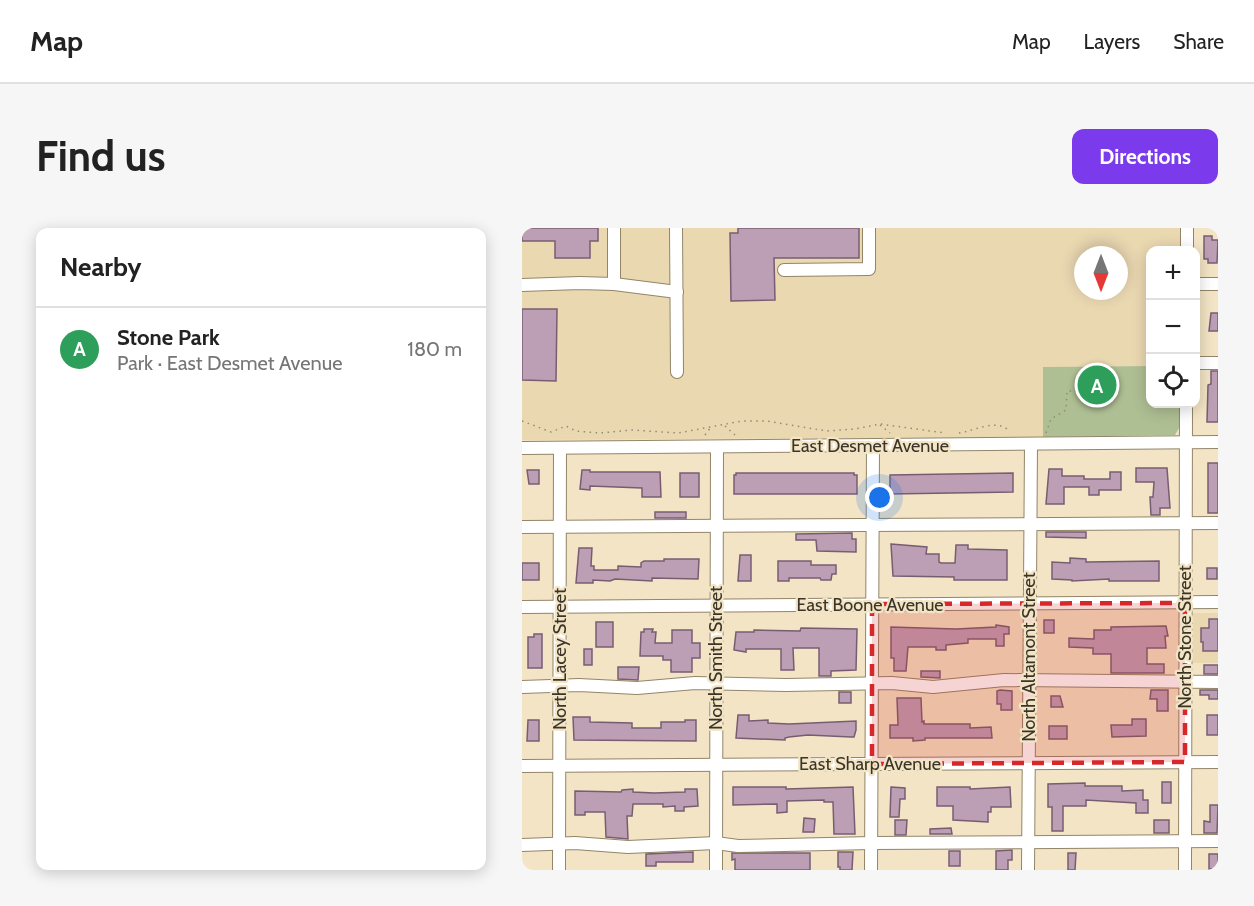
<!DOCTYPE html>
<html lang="en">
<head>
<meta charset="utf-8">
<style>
	body { margin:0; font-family:Cabin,sans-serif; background:#f6f6f6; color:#222 }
	.controls { position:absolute; right:18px; top:18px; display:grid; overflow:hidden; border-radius:12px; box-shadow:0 3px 15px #0003 }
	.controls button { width:54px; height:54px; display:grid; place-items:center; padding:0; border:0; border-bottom:2px solid #e0e0e0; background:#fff; color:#222; font:30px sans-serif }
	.compass { position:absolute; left:552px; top:18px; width:54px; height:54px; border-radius:50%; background:#fff; box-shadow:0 3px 15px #0003; rotate:180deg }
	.you { position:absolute; left:358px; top:270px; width:21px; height:21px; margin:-15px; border:4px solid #fff; border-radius:50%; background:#1a73e8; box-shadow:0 0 0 9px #1a73e833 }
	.badge { display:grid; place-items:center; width:39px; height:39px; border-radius:50%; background:#7c3aed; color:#fff; font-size:20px; font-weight:700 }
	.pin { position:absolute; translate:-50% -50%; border:3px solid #fff; box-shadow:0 2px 6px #0006 }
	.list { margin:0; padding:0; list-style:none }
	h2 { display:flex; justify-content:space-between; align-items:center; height:78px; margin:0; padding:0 24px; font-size:26px }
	h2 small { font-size:20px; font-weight:400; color:#767676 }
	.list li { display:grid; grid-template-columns:39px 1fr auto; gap:18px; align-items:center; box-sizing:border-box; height:84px; padding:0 24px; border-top:2px solid #e0e0e0 }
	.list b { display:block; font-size:22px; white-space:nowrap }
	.list p { margin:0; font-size:20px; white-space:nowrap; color:#767676 }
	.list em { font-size:20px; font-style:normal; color:#767676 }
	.icon { flex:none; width:33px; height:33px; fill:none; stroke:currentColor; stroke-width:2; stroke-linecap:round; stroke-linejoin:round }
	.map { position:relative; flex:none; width:696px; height:642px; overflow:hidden; border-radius:12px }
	header { display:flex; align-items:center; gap:36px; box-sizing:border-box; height:84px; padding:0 30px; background:#fff; border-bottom:2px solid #e0e0e0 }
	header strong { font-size:28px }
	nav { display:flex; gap:33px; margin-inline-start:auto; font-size:21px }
	.intro { display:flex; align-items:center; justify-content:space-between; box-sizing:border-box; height:144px; padding:0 36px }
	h1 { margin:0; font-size:42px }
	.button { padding:15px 27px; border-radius:12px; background:#7c3aed; color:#fff; font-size:21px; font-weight:700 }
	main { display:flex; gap:36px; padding:0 36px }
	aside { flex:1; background:#fff; border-radius:12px; box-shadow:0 3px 15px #0003 }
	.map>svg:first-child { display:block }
</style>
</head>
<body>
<header>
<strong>Map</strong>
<nav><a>Map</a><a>Layers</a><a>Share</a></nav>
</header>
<div class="intro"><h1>Find us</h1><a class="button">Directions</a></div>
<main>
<aside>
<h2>Nearby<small></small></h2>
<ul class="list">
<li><span class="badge" style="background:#2e9e5b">A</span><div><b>Stone Park</b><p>Park · East Desmet Avenue</p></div><em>180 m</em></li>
</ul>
</aside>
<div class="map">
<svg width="696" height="642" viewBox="0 0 696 642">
	<rect width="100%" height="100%" fill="#f2e4c4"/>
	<!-- built -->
	<g fill="#ead8b1" fill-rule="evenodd">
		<path d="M0,0H659L658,22H628V138L521,139V209L0,212ZM561,27H597V63H561Z"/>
		<rect x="671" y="385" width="25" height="50"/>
	</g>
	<!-- green -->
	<path fill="#afbf94" d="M628,138V176H657V200L653,207L521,209V139Z"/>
	<!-- building -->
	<g fill="#bc9fb4" stroke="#785d71" stroke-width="1.5">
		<path d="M0,0H76V13H68V30H33V13H0Z"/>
		<path d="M216,0H337V30H252L253,72L209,73L208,5H216Z"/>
		<path d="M682,8H690V12H696L695,35H686V31H682Z"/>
		<path d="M0,81H35L34,153L0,152Z"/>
		<path d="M689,85H696V103H687Z"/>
		<path d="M689,143H696V194H685L686,157L689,156Z"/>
		<rect x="686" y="235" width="10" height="50"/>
		<path d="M614,240H645L648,280H638V287H629L628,269H631L632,254H614Z"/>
		<path d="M527,241H540V248H562V251H588V244H599V262H577V267H567V259H542V276H524Z"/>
		<path d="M5,242H17V256H7Z"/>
		<path d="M60,242H68V244H138L139,269H120V260L68,258V262L58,261Z"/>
		<rect x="158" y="245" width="19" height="24"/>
		<path d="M214,245H332V247H335V266H212V247H214Z"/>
		<path d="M491,245V264L368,266V247Z"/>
		<rect x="133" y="284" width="31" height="6"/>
		<path d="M524,304H564V310L524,309Z"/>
		<path d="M330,305V311H334V324L295,323L294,312H274V306Z"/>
		<path d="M369,316L405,319L404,326H417V334L419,335H433L434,317H446V321L485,322V352H432V349L371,348Z"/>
		<path d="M57,320H70L69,338H72V342H96V338L119,339V335L122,333H142V331H177L176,351L130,350V353L93,351L88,353L71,352V355H54Z"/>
		<path d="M218,327H229V353H216Z"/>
		<path d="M548,330L564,331V334L637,333V353H587V351L550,353V352L530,351V334L548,335Z"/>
		<path d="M256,333H289V337H314V346H310L309,352H299L298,350H267V353H256Z"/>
		<rect x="0" y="335" width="17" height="17"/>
		<rect x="685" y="340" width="10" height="11"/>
		<path d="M687,391H696V423H681V414H679V400H687Z"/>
		<rect x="522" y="392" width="10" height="13"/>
		<rect x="74" y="394" width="17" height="25"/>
		<path d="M474,397L487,399V406H482V418H474V411H446V415L424,417V422H414V419H386L384,443H372V430H369V399L434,401L474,399Z"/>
		<path d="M644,398L646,408H643L644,420H625V436H642V445H589V426H571V420L547,419V410L572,411V402H589V399Z"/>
		<path d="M279,400L335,401L334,442L309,443V448H297V420H271L272,442H259V421H224V424L212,422L214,404H232V402L278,403Z"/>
		<path d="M122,401H131L130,404H134L133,415H150V402H170V415H178V430H170V444H149V432H141V428H118L119,404H122Z"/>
		<path d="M12,406H20V440H6V409H12Z"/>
		<rect x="62" y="421" width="8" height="16"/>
		<rect x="682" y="437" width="14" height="9"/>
		<path d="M96,439H117L116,452L96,451Z"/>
		<path d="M399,443H418V450L399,449Z"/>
		<path d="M478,462L490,463V482H479V476H475V463Z"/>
		<path d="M629,462H646V483H635V471H628Z"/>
		<path d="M678,462H696V471H687V467H678Z"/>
		<rect x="317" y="464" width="12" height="11"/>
		<path d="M529,468H538L541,479H529Z"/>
		<path d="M375,470H399L400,494L402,493V496H448V500L469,499L470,510H403V512L391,513V510H368V497H376Z"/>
		<path d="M216,487H227V493L246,492V495L267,496L334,493V502L332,509H329L286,507L267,509L263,510V512L214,510Z"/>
		<rect x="685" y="487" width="11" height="20"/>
		<path d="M51,489H68V494L110,495V500H139V494H163V492H174V513L52,512Z"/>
		<path d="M610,491H624V508L590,509L589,497H610Z"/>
		<path d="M6,492H17V513H5Z"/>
		<rect x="527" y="498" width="18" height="13"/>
		<rect x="640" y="554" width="9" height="21"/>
		<path d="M563,555V558H600V563L621,562V572H626V585H614V575L564,572V578H541V603H530V579H526V556Z"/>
		<path d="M211,559H264V561L331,559L333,606H312L311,574H302V572L265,573V584L255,585V576L211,577Z"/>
		<path d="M369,559L383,560V571H378L377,589H368Z"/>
		<path d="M415,559H448V561L488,559L489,579H469V584H466V594L431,592V578H415Z"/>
		<path d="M111,561V564L132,565L163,564V561H175L176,578L162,579V583H153V578L141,579V576H111L110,588H105L106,611L84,609L83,584H63V587H53V563L99,564L100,562Z"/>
		<path d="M688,577H696L695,605H682V593L688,594Z"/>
		<path d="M282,590L293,591L292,604H281Z"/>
		<path d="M373,592H385L384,607H373Z"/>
		<rect x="632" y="592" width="15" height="13"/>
		<path d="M429,600L430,606H408V601Z"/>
		<path d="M490,622V632H486V642H474V623Z"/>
		<rect x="427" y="623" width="11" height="15"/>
		<path d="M171,624V634H134V638H124V626Z"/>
		<path d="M316,624H331L330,642H318V639H316Z"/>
		<path d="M210,625H288V642H213V631L210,632Z"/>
		<path d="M546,625H554L553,642H546Z"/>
		<rect x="687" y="626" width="9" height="15"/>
	</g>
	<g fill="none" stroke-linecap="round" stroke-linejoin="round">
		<defs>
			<g id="minor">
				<path d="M92,0V56"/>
				<path d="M154,0L155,144"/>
				<path d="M665,22V0"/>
				<path d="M262,42L347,41V0"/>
				<path d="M674,56H696"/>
				<path d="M0,57L58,55L92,56L155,64"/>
				<path d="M674,135H696"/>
				<path d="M0,220L696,214"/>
				<path d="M0,299L696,295"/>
				<path d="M0,379L696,374"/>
				<path d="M0,459L57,457L115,460L173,455L264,457L370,455L411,459L482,452L696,454"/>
				<path d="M0,538L696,534"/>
				<path d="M0,617L53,615L106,619L194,615L216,618L349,615L696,613"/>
				<path d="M37,642L38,220"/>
				<path d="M194,642L195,219"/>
				<path d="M349,642L351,218"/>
				<path d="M506,642L509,217"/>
				<path d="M663,642L664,176"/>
			</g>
		</defs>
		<!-- minor casing -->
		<use href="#minor" stroke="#928568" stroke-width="14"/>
		<!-- path -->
		<g stroke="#938a74" stroke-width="1.5" stroke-dasharray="1.5 4.5" stroke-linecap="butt">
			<path d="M0,193L29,204L44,198L54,203L78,205L110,202L156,205L220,193H244L305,203L333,201L358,196L423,205"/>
			<path d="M358,197L368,205"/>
			<path d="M203,198L213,207"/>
			<path d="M437,205C453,203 476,189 488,204"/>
			<path d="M524,205L529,191L544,182L545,163H564V155H570"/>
			<path d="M183,207L189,199"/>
		</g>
		<!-- minor -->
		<use href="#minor" stroke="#fff" stroke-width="12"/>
	</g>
	<!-- marked area -->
	<path fill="#d62828" fill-opacity="0.2" stroke="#d62828" stroke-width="4.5" stroke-dasharray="12 8" stroke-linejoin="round" d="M663,375V534L350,536V376Z"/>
	<g text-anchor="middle" stroke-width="4.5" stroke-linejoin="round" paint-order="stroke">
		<!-- street labels -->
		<g font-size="18" fill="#3a3528" stroke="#f2e4c4">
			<text x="348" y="224">East Desmet Avenue</text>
			<text x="348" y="383">East Boone Avenue</text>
			<text transform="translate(663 409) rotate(-90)" y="6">North Stone Street</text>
			<text transform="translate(507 429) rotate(-90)" y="6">North Altamont Street</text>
			<text transform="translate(194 430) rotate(-90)" y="6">North Smith Street</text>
			<text transform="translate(38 431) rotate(-90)" y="6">North Lacey Street</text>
			<text x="348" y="542">East Sharp Avenue</text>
		</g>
	</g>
</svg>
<div class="controls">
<button>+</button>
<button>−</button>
<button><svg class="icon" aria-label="locate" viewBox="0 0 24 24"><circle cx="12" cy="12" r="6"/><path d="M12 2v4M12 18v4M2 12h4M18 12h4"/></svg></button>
</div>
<svg class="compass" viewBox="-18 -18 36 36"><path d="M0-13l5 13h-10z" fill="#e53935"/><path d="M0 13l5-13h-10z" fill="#767676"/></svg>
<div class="you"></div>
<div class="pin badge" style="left:575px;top:157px;background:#2e9e5b">A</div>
</div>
</main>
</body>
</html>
